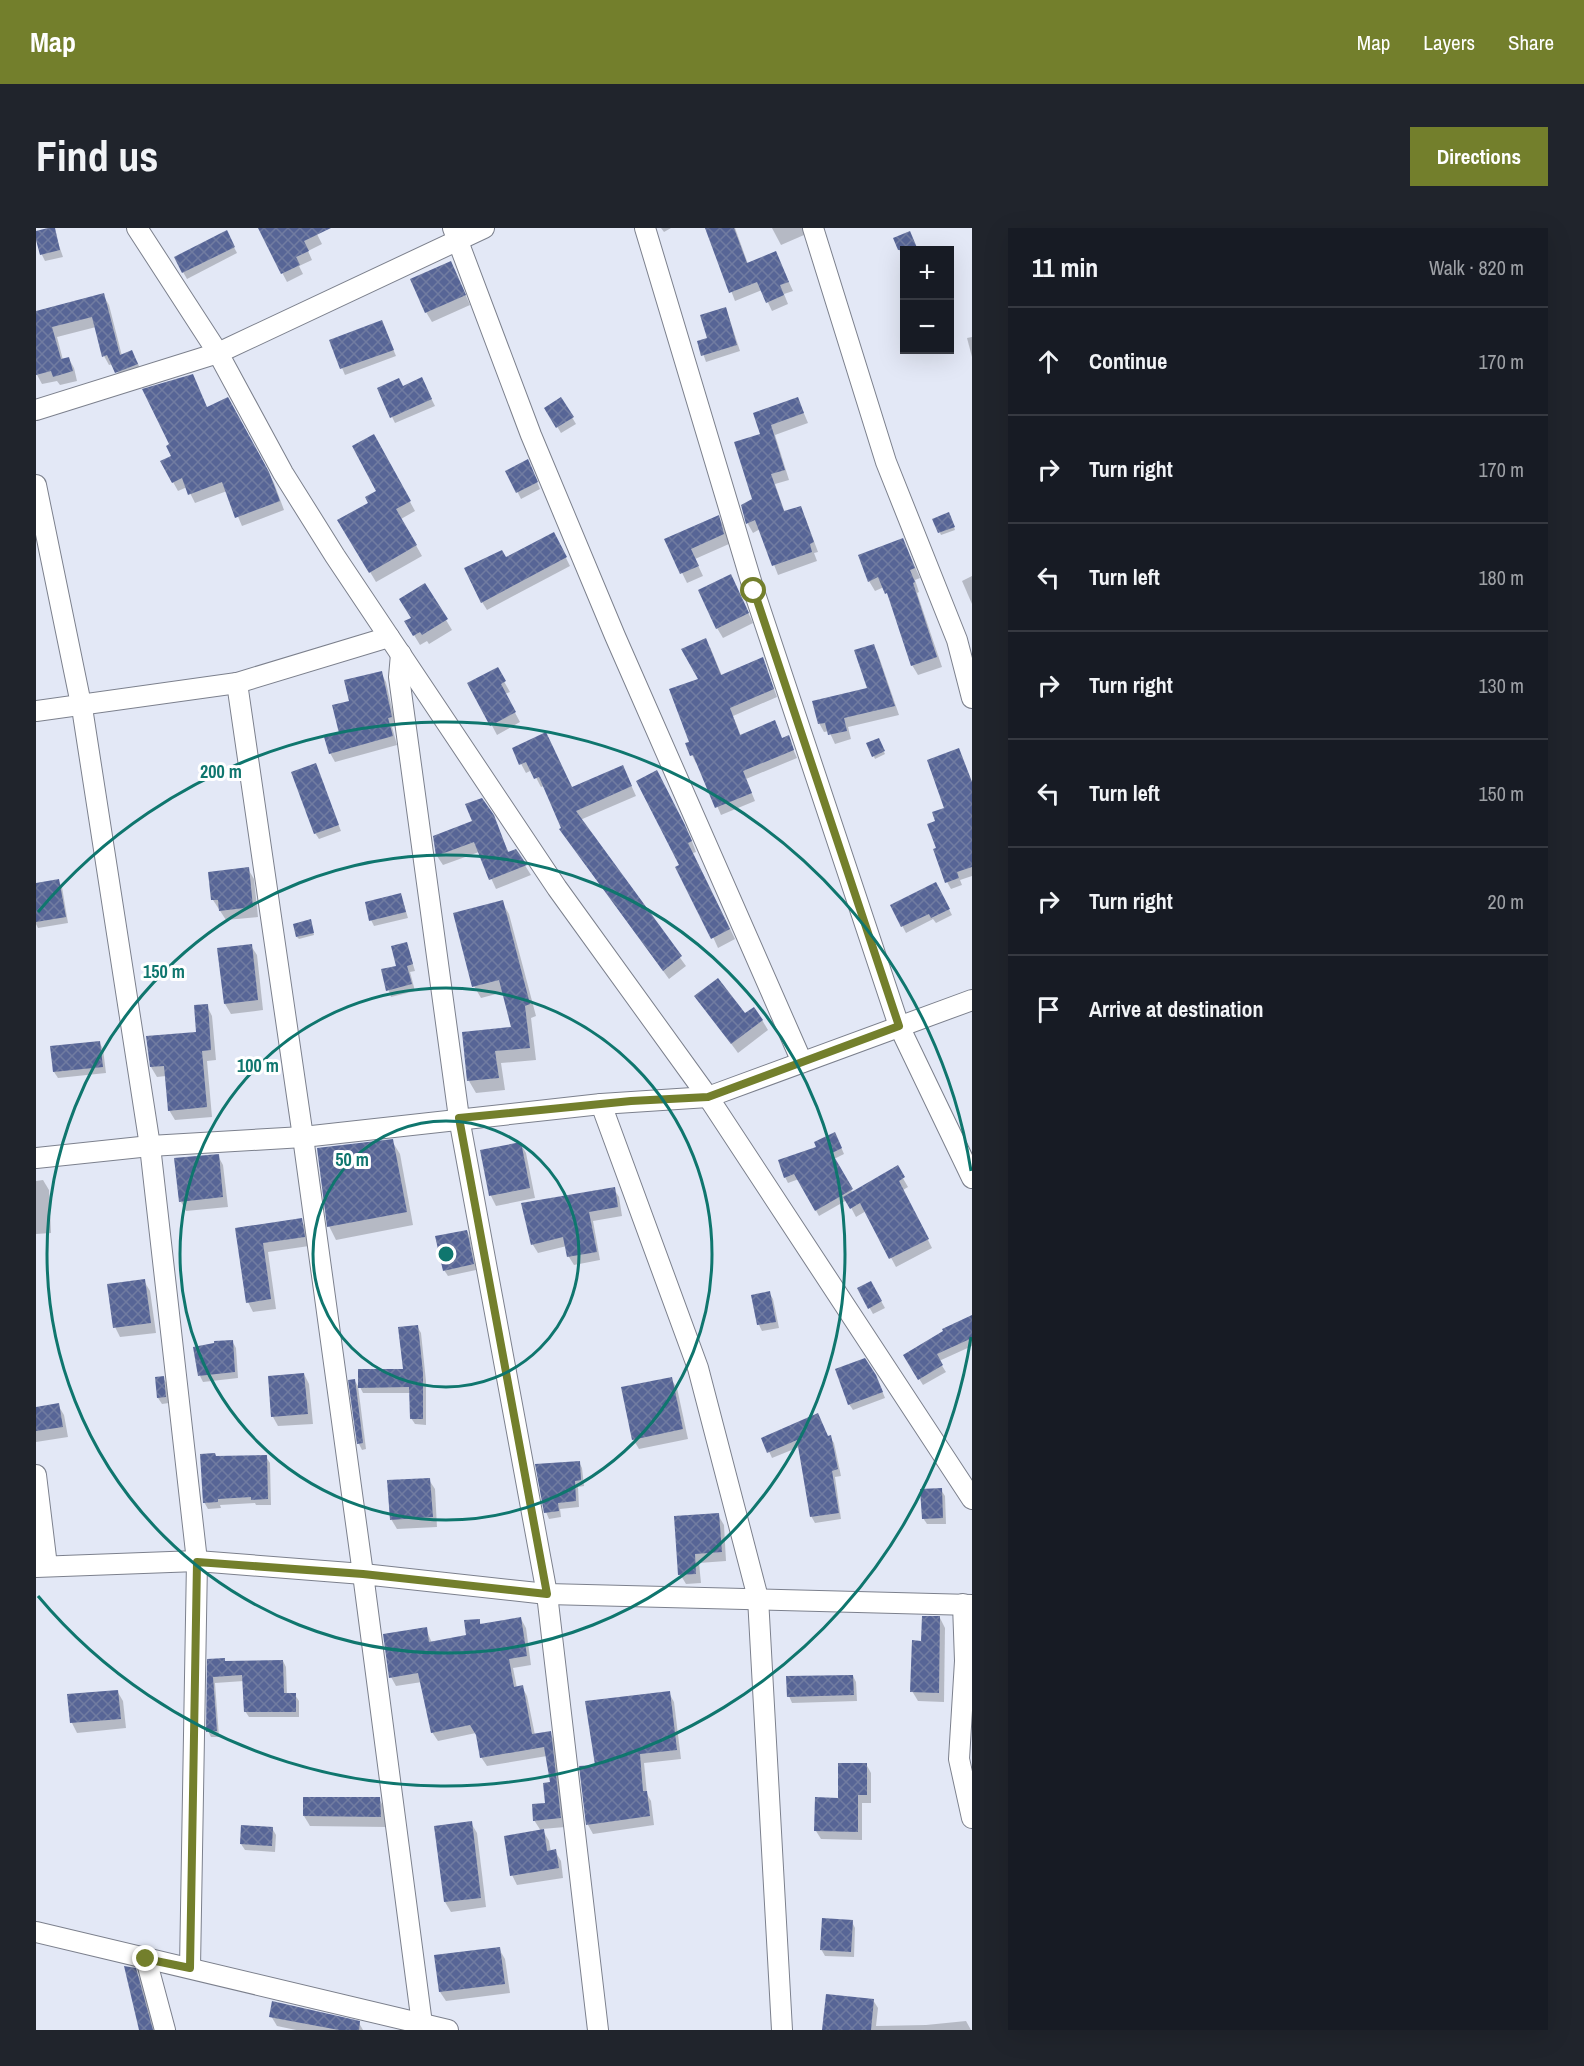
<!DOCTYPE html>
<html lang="en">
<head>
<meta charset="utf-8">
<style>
	body { margin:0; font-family:"Archivo Narrow",sans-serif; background:#20242c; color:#f1f3f6 }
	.controls { position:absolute; right:18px; top:18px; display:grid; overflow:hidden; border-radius:0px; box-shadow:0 6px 24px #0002 }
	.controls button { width:54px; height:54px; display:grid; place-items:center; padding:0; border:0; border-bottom:2px solid #363941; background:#171b24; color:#f1f3f6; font:30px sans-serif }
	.stop { position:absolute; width:18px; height:18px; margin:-14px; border:4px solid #737f2c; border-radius:50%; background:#fff }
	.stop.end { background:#737f2c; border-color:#fff; box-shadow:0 2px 6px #0008 }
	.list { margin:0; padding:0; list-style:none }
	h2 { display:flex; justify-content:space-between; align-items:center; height:78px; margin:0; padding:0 24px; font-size:26px }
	h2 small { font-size:20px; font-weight:400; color:#9ea1a6 }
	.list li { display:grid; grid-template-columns:39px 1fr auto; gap:18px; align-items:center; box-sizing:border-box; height:108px; padding:0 24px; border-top:2px solid #363941 }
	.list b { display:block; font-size:22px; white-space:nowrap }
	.list em { font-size:20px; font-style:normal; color:#9ea1a6 }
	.icon { flex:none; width:33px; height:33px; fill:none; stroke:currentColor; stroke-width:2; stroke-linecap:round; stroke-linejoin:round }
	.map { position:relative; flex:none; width:936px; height:1802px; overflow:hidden; border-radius:0px }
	header { display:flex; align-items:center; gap:36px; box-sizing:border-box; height:84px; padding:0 30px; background:#737f2c; color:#fff }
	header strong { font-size:28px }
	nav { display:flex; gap:33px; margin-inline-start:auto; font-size:21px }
	.intro { display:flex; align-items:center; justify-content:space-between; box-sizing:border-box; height:144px; padding:0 36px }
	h1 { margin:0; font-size:42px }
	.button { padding:15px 27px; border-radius:0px; background:#737f2c; color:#fff; font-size:21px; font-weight:700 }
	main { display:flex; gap:36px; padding:0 36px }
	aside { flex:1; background:#171b24; border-radius:0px; box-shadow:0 6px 24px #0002 }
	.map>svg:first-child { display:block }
</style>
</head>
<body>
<header>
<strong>Map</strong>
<nav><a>Map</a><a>Layers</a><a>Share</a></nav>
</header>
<div class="intro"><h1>Find us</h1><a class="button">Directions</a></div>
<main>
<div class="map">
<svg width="936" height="1802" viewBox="0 0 936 1802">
	<defs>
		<pattern id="building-cross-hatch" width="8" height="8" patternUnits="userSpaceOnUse" patternTransform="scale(1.5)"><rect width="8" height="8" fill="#576596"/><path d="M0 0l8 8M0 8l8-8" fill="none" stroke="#717ca1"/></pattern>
	</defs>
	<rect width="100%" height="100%" fill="#e3e8f6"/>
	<!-- shadow -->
	<g fill="#0003">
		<path d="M17,0L27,29L9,33L6,27L0,5Z"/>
		<path d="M223,0H278L286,16L272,23L276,32L263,38L267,46L251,54Z"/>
		<path d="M625,0H635L628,4Z"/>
		<path d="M671,0H699L712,36L740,25L757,63L748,66L752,76L736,83L726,62L699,73Z"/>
		<path d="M736,0H768L769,3L768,7L745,17Z"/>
		<path d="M190,4L201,25L151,51L147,44Z"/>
		<path d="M859,10L877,11L881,22H868V35Z"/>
		<path d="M420,45L434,77L396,94L390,84Z"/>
		<path d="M67,67L73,77L86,128L101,133L106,146L86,153L77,136L73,137L68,128L60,99L21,109L27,132L33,131L38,140L41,153L24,157L21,153L6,156L0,145V85Z"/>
		<path d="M690,80L704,123L670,134L663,114L673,111Z"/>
		<path d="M346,94L360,128L309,147L306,140Z"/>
		<path d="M936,109V129L931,110Z"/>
		<path d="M389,158L399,178L359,195L356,189L367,160Z"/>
		<path d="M192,171L238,255L248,282L206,298L191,263L159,275L151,259L142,263L137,254V228L172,181Z"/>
		<path d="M525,171L540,196L525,205L510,180Z"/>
		<path d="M762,171L772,195L739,207L753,252L739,256L749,285L764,280L769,289L782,324L778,325L781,333L742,347L724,301L717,305L712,296L706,278L718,272L726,207L719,186Z"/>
		<path d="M338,208L379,283L365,291L386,328L340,354L303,292L334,275L342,264Z"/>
		<path d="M495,239L504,261L485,271L471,243Z"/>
		<path d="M914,288L919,302L905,307L898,292Z"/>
		<path d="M682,289L688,298L693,316L659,331L667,348L651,355L630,312Z"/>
		<path d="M867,312L884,350L879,352L883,364L881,365L906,439L882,447L876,437L855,373L848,359L839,363L833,353Z"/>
		<path d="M522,314L534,338L451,382L446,374L469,330Z"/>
		<path d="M936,348V376L926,353Z"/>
		<path d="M389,357L416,402L393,416L391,413L384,417L370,394L376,390Z"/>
		<path d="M700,358L717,395L687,410L681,400Z"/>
		<path d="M837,417L842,426L863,487L812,499L815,511L799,516L793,503L788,504L783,495L833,461Z"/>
		<path d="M674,419L686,448L727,431L741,469L697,488L705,508L747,512L752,509L761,530L710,551L719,573L685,587L662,534L660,535L656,527L654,515L664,452Z"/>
		<path d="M461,441L474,464L469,466L484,494L461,507L434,456Z"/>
		<path d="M345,445L350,454L360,498L356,499L361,517L299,534L294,525L305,506L315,474Z"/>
		<path d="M842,512L849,526L839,531L832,516Z"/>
		<path d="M477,521L536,561L591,548L600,568L544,592L650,738L633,751L531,611L508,558L505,559L496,542L490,545Z"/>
		<path d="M922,522L936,554V648L924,652L926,657L915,661L911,654L902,621L900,594L910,580Z"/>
		<path d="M279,537L305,603L283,611L279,605Z"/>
		<path d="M456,588L473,625L480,623L495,647L460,661L443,624L407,637L401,628L398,609Z"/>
		<path d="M654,608L660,624L657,625L699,711L682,720L645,638Z"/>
		<path d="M212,641L218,651L222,689L190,692L177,672Z"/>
		<path d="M22,652L26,659L32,695L2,700L0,696V656Z"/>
		<path d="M903,662L916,687L900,695L897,691L870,705L856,678Z"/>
		<path d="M365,667L372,690L338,698L335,692Z"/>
		<path d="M466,674L473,686L500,788L495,790L500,832L465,835L469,862L440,865L433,853L428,805L477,800L468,764L445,770L438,758Z"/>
		<path d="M275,696L278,707L263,711L261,709Z"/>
		<path d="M371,716L379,743L374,744L379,763L355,769L346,742L362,739Z"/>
		<path d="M215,718L221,727L227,782L195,786L189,776Z"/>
		<path d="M660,768L726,792L732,802L702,825Z"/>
		<path d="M171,778L176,788L180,832L171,833L176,889L139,892L133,882L130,848L121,849L115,839L162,805Z"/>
		<path d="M63,814L67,821L70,845L22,850L18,844Z"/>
		<path d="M802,912L808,926L798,931L817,965L861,940L872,959L867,962L896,1020L860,1039L830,983L820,989L811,972L783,988L763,951L752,955L749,949Z"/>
		<path d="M356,913L364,926L377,997L300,1012L293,998Z"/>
		<path d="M484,915L490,925L499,970L460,978L455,968L446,923Z"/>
		<path d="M182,928L187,937L192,979L150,983L145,974Z"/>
		<path d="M7,952L13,962L15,1005L0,1006V953Z"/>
		<path d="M578,961L583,969L586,988L557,993L564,1032L538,1037L533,1029L531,1018L502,1025L497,1017L487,977Z"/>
		<path d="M265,992L271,1002L273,1018L232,1024L240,1081L217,1084L212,1074L201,1001Z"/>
		<path d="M431,1003L434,1010L440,1042L412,1048L408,1042Z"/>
		<path d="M108,1053L114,1063L120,1105L84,1109L79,1099Z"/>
		<path d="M835,1055L849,1080L837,1086L823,1061Z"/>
		<path d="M733,1065L737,1071L743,1100L726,1103L723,1097Z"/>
		<path d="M936,1089V1118L903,1133L910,1144L887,1157L869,1128Z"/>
		<path d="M381,1098L385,1105L390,1153V1197L379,1196L375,1190V1165H327L324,1159L368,1142Z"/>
		<path d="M196,1113L200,1120L202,1150L167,1154L164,1148Z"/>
		<path d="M268,1146L273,1156L277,1196L242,1198L237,1189Z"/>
		<path d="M127,1150L131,1156L133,1175L126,1176L122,1170Z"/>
		<path d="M635,1151L641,1160L652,1211L603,1221L597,1211Z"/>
		<path d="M318,1152L322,1158L330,1221L326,1222L323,1216Z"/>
		<path d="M843,1155L849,1170L817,1182L813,1176Z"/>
		<path d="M22,1177L28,1187L32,1209L0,1214V1180Z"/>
		<path d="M794,1209L798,1215L805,1248L799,1249L805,1291L779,1295L775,1288L763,1219L736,1230L727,1210Z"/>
		<path d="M230,1229L234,1235L235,1277H220L219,1275L184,1277L185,1280L172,1281L168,1274L180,1230Z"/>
		<path d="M543,1234L546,1240L548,1258L542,1259L543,1279L524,1281L525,1289L513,1291L510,1284Z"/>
		<path d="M393,1252L399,1261L401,1299L361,1301L355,1291Z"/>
		<path d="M905,1262L909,1268L910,1296H891L887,1290Z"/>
		<path d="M682,1287L688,1297L690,1333L663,1335L665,1355L650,1356L644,1346Z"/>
		<path d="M904,1390L909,1400L908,1474L882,1473L876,1463L887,1415Z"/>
		<path d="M485,1391L490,1400L495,1437L477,1440L481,1460L486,1459L491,1468L499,1507L514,1505L519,1514L529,1599L506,1601L513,1613L515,1624L519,1623L525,1633L527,1650L481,1657L476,1647L505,1603L498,1592L511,1576L516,1555L511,1528L451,1538L445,1529L440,1505L402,1513L396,1504L386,1454L360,1458L355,1449L390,1401L396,1415L432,1409L443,1392L445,1397Z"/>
		<path d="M173,1433H247L250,1439L251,1467H259L263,1473V1489H213L209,1483L208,1453L179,1455L183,1509H175L172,1503Z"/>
		<path d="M817,1448L820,1454L821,1473L756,1475L753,1468Z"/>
		<path d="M81,1463L87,1473L90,1500L41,1505L36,1495L33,1468Z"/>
		<path d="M633,1465L638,1474L645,1531L608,1535L611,1566L615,1573L618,1597L557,1606L552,1597L561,1538Z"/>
		<path d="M830,1536L835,1545V1575H826V1612L785,1611L780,1603Z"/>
		<path d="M269,1570L343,1571L349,1581L350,1599L274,1598L268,1588Z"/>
		<path d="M435,1595L441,1605L450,1679L415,1684L409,1674Z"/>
		<path d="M236,1600L240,1607L239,1624L209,1622L205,1616Z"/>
		<path d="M816,1694L819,1700L818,1729L789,1728L785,1721Z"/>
		<path d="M463,1721L469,1731L474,1765L410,1773L404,1764Z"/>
		<path d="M99,1742L105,1752L118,1802H105Z"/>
		<path d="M837,1772L842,1780L840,1798L890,1797L930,1793L935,1802H788Z"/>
		<path d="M235,1788L323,1795L327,1802H260L241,1798Z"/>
	</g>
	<!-- building -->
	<g fill="url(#building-cross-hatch)">
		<path d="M12,0H19L24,22L4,27L0,12V3Z"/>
		<path d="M222,0H295L268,13L273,23L260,29L264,37L245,46Z"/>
		<path d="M669,0H698L711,35L740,23L753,54L744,57L748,67L730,75L721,54L693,65Z"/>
		<path d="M191,2L199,19L146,45L138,29Z"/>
		<path d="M874,3L882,22H862L857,10Z"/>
		<path d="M415,33L430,67L389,85L374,51Z"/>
		<path d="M68,65L84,127L96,122L102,136L79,145L71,127L66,129L56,89L16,99L25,131L33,129L37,143L17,149L15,143L0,147V83Z"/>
		<path d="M690,79L701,117L665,128L661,113L671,110L664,87Z"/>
		<path d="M346,92L358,122L304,141L293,112Z"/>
		<path d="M157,146L171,179L192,169L233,244L244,273L199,290L186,254L152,267L146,250L136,255L124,233L135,228L130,218L133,216L106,161Z"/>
		<path d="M386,149L396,171L354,190L341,160L363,150L367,158Z"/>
		<path d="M525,169L538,189L520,200L508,180Z"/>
		<path d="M762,169L768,185L735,197L749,242L735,246L748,283L765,278L778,314L774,316L776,324L736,338L719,292L710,296L705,277L716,271L698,214L724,206L717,185Z"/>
		<path d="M338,206L375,273L360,281L381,317L333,345L301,292L332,275L329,269L340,263L316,218Z"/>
		<path d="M492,231L502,254L480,265L469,243Z"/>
		<path d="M913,284L919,299L902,305L896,291Z"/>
		<path d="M683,287L688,306L655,321L663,338L644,346L628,311Z"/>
		<path d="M518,304L531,329L445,375L428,340L466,322L470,329Z"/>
		<path d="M867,310L879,340L874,342L879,354L877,355L901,429L875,438L851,365L849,366L842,349L832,354L822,327Z"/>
		<path d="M695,346L713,385L680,401L662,362Z"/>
		<path d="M389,355L412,391L386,407L384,404L377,408L368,393L375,390L363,371Z"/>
		<path d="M670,410L685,447L727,429L738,461L694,480L704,507L739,492L746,510L753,507L758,522L707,543L716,565L679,580L657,527L654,528L649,515L653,514L633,461L662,451L645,421Z"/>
		<path d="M838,416L859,478L808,490L811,503L792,507L789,495L782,496L776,473L831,460L818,422Z"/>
		<path d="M462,439L470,453L465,456L480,484L454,498L431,455Z"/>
		<path d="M346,443L356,489L352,490L357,508L293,526L288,509L303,505L296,477L313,473L308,452Z"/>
		<path d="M510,504L536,559L587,537L596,558L540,583L646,728L627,743L523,601L525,600L503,549L498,551L490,534L483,537L476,520Z"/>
		<path d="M843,510L849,523L836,529L830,515Z"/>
		<path d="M923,520L936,554V639L921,644L923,650L909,655L897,621L900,620L891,596L899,593L896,584L908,580L891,532Z"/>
		<path d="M280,535L303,597L278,606L255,544Z"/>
		<path d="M621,542L649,597L656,613L652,615L694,701L675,711L639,639L643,637L600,553Z"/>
		<path d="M446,570L458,587L472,624L480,621L491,637L453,652L438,614L400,628L397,608L436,593L429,576Z"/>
		<path d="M213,639L217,679L183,683L182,672H175L172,644Z"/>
		<path d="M23,651L30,689L0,694V655Z"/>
		<path d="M900,654L914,681L895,690L893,686L865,699L854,677Z"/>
		<path d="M365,665L370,684L333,693L329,674Z"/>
		<path d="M467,672L494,776L489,778L494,820L459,823L463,850L431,853L426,804L475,799L463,752L436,759L417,685Z"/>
		<path d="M275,691L278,705L260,709L257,696Z"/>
		<path d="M371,714L377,736L371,738L376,756L350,763L345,741L360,738L355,718Z"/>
		<path d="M216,716L222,772L188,776L181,720Z"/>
		<path d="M682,750L709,785L718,779L727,792L695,816L658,768Z"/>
		<path d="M172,776L175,822L166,823L171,879L132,883L128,838L114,839L110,808L160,804L158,777Z"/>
		<path d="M64,813L67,839L17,844L14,818Z"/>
		<path d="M799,904L806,920L796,925L817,961L779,983L758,946L748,950L742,932L780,919L778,914Z"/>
		<path d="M357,911L371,984L291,999L281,920Z"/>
		<path d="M485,914L494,960L453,968L444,922Z"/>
		<path d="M183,926L187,969L143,974L138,930Z"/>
		<path d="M862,937L869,949L863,953L893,1011L853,1031L824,975L814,981L807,969Z"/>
		<path d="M579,959L582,979L553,984L561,1024L531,1029L527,1009L495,1017L485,975Z"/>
		<path d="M266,990L269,1009L227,1015L235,1071L210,1075L199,1000Z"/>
		<path d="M431,1002L438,1036L407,1043L399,1008Z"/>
		<path d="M109,1051L115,1095L77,1100L71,1056Z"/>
		<path d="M835,1053L846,1073L832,1081L821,1060Z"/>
		<path d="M734,1063L740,1094L721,1097L715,1067Z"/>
		<path d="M936,1087V1110L901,1126L907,1137L882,1152L867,1127L907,1103L906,1101Z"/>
		<path d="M382,1097L387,1145V1191H374L373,1159L322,1160V1141H367L362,1099Z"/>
		<path d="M197,1112L199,1144L162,1148L157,1119L178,1115V1113Z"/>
		<path d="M829,1130L840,1147L847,1164L812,1177L799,1141Z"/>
		<path d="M268,1145L272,1186L235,1189L232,1148Z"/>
		<path d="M128,1148L130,1169L121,1170L119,1149Z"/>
		<path d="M636,1149L647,1201L596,1212L585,1159Z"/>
		<path d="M319,1151L327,1215L321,1216L312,1152Z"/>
		<path d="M23,1175L27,1199L0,1203V1179Z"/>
		<path d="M782,1185L792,1208L795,1207L802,1241L796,1243L803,1285L774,1289L761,1212L731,1225L725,1210Z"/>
		<path d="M179,1225L180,1228L231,1227L232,1271L215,1272V1269L182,1271V1274L167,1275L164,1226Z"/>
		<path d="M544,1233L545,1252L539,1253L540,1273L522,1275L523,1283L508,1285L499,1236Z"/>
		<path d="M394,1250L397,1289L354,1292L351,1252Z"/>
		<path d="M906,1260L907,1290L886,1291L884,1261Z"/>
		<path d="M683,1285L686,1324L659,1326L660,1346L642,1347L638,1288Z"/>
		<path d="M886,1388H904L903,1465L874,1464L876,1412L885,1413Z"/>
		<path d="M485,1389L491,1428L473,1431L478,1459L487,1457L496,1506L515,1503L525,1590L497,1593L496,1576L509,1575L507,1555L514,1554L508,1519L444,1530L440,1507L434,1497L395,1505L382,1445L353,1450L347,1406L391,1399L393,1414L430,1407L428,1392L444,1391V1396Z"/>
		<path d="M189,1430V1433L247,1432L248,1465H260V1484H208L206,1447L177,1449L181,1503L170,1504L171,1431Z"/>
		<path d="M817,1447L818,1467L751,1469L750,1448Z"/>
		<path d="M82,1462L85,1491L34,1495L31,1466Z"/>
		<path d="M634,1463L641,1522L604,1526L607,1563H611L614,1588L550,1597L543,1538L559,1537L549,1473Z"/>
		<path d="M802,1535H831V1567H822V1604L778,1603L779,1569L802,1570Z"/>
		<path d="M267,1569H344L345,1589L267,1588Z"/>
		<path d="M436,1593L445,1670L408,1674L398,1598Z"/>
		<path d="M205,1597L237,1599L236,1618L204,1616Z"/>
		<path d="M508,1601L511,1623L520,1621L523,1640L474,1648L468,1608Z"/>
		<path d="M786,1690L817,1692L815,1724L784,1722Z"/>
		<path d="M464,1719L469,1756L403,1764L398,1727Z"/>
		<path d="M88,1738L100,1740L117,1802H103Z"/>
		<path d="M790,1766L838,1771L835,1802H786Z"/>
		<path d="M236,1773L324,1793L323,1802H303L233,1789Z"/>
	</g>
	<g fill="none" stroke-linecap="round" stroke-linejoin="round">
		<defs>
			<g id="minor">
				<path d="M101,0L182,125L247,245L299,328L521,660L672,869L936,1271"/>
				<path d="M417,0L495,207L579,408L766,834"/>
				<path d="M609,0L718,363L863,798L936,950"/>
				<path d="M777,0L850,234L921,412L936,470"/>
				<path d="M0,182L182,125L448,0"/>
				<path d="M0,257L47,486L114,918L161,1333L154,1740"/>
				<path d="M365,426L363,449L423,890L511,1366L562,1802"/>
				<path d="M0,483L201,455L353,409"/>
				<path d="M565,876L662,1140L722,1370L746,1802"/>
				<path d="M0,930L114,918L267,909L565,876L672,869L936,772"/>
				<path d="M0,1247L11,1338"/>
				<path d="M0,1339L161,1333L327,1346L267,909L201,455"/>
				<path d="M927,1376L929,1433L923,1531L936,1590"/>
				<path d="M0,1704L412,1802"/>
				<path d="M110,1731L129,1802"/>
				<path d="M386,1796L327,1346L511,1366L936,1377"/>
			</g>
		</defs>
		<!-- minor casing -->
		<use href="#minor" stroke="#7c808d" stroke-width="22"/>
		<!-- minor -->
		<use href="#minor" stroke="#fff" stroke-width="20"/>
	</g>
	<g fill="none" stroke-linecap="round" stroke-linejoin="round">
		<!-- route -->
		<path stroke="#737f2c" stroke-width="8" d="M110,1731L154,1740L161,1334L327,1346L511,1366L423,890L595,873L672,869L863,798L718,363"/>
	</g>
	<!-- distance rings -->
	<g fill="none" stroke="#0f766e" stroke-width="3">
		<circle cx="410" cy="1026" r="133"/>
		<circle cx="410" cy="1026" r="266"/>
		<circle cx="410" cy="1026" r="399"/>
		<path d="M935 1109A532 532 0 0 1 2 1368M2 684A532 532 0 0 1 935 943"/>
	</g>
	<circle cx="410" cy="1026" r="9" fill="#0f766e" stroke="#fff" stroke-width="3"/>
	<g font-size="18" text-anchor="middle" font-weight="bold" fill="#0f766e" stroke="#fff" stroke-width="6" stroke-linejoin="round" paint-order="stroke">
		<text x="185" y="550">200 m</text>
		<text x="128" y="750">150 m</text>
		<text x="222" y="844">100 m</text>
		<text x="316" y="938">50 m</text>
	</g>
</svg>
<div class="controls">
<button>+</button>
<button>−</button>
</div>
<div class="stop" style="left:718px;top:363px"></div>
<div class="stop end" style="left:110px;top:1731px"></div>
</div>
<aside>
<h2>11 min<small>Walk · 820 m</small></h2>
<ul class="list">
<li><svg class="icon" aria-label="ahead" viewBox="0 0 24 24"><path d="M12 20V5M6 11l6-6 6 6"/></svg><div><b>Continue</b></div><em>170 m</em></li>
<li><svg class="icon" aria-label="right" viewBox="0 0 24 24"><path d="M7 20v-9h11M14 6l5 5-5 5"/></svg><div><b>Turn right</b></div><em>170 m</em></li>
<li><svg class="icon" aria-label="left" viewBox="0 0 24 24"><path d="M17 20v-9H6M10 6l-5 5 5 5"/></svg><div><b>Turn left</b></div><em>180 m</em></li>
<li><svg class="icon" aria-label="right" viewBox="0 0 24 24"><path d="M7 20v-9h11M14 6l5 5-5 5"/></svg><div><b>Turn right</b></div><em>130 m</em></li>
<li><svg class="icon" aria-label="left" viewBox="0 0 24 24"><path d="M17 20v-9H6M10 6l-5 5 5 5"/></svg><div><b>Turn left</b></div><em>150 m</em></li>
<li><svg class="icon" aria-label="right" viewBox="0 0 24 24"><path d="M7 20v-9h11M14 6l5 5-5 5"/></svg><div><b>Turn right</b></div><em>20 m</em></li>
<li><svg class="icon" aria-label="arrive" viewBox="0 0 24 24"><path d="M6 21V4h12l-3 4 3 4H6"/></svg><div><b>Arrive at destination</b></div></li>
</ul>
</aside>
</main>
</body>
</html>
